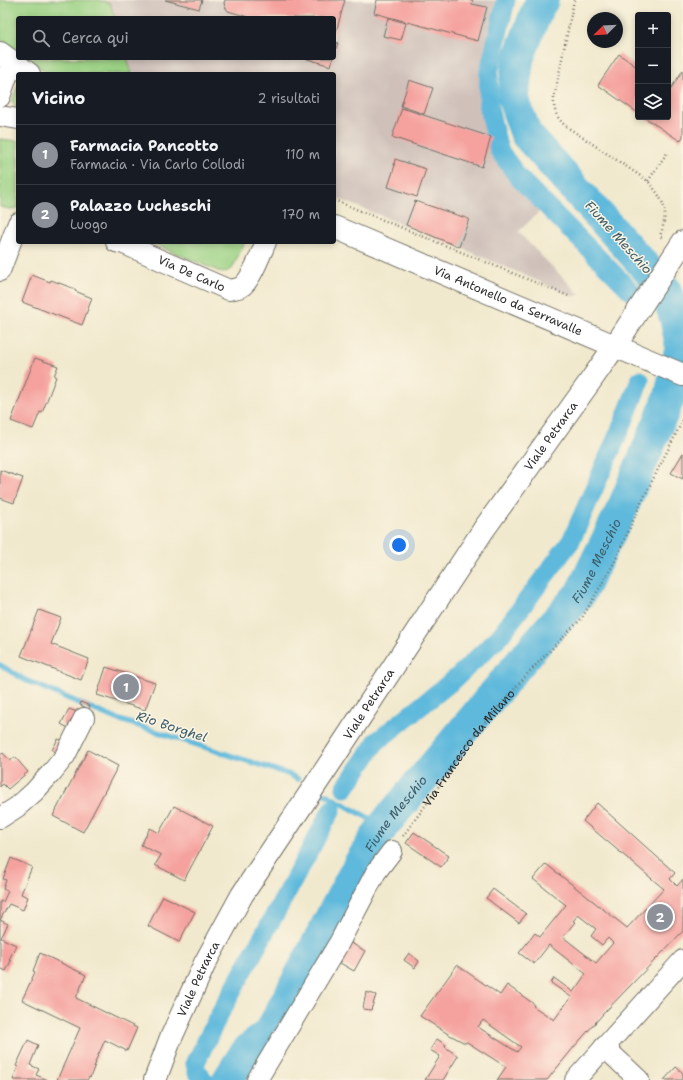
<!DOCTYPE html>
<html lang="it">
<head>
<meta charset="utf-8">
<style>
	body { margin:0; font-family:"Shantell Sans",sans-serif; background:#242831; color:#f1f3f6 }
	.controls { position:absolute; right:12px; top:12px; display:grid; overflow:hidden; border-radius:4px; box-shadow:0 2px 6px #0003 }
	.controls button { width:36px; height:36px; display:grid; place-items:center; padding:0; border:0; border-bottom:1px solid #363941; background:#171b24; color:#f1f3f6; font:20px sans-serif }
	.compass { position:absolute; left:587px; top:12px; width:36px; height:36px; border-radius:50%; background:#171b24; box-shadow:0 2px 6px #0003; rotate:246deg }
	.you { position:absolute; left:399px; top:545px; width:14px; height:14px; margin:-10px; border:3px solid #fff; border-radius:50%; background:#1a73e8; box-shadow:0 0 0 6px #1a73e833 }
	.badge { display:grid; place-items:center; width:26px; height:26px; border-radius:50%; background:#8c9099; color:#fff; font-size:13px; font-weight:700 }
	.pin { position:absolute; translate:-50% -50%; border:2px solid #fff; box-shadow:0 1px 4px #0006 }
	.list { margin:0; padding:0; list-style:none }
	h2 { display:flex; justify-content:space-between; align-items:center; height:52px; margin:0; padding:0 16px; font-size:17px }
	h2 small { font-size:13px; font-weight:400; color:#9ea1a6 }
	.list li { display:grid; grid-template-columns:26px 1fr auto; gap:12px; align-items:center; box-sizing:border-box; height:60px; padding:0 16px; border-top:1px solid #363941 }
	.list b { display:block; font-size:15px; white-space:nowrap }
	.list p { margin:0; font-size:13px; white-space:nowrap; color:#9ea1a6 }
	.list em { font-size:13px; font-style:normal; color:#9ea1a6 }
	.icon { flex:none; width:22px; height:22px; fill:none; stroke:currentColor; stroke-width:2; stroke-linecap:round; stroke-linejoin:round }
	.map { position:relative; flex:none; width:683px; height:1080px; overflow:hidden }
	.search { position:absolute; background:#171b24; box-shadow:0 2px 6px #0003; left:16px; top:16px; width:320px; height:44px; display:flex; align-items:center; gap:10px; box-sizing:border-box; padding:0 14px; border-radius:4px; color:#9ea1a6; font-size:15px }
	.panel { position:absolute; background:#171b24; box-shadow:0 2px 6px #0003; left:16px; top:72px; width:320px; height:172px; border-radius:4px }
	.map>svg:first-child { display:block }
</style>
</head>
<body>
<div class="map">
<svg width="683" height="1080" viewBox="0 0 683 1080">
	<rect width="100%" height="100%" fill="#fcf5e5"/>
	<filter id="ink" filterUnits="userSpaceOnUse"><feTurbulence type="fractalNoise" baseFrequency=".025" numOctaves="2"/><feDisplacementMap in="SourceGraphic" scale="8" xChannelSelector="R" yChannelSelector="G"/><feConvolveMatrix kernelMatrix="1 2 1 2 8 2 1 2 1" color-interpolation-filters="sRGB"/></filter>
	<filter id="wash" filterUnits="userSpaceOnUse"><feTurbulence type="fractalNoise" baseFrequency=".012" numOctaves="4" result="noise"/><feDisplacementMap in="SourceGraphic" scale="16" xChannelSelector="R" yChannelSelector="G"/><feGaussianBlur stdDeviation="0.9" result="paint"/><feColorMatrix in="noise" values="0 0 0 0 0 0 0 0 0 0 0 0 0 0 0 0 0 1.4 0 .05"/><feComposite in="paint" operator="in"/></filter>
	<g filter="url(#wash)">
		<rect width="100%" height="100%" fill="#f1e9cd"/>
		<!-- industrial -->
		<path fill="#cfc1ba" d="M98,0H503L483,84L482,101L488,129L491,137L496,153L500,163L509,175L542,209L518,232L580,295L573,296L459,247L334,197V74H132L127,58H334V18H115L110,3Z"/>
		<!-- green -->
		<g fill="#9bd284" stroke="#637e58">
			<path d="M0,0H98L110,3L115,18H18V52L0,39Z"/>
			<path d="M27,58H127L132,74H49Z"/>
			<path d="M18,85V108H16L12,101Z"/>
			<path d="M0,139L18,141V208L10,209L0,207Z"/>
			<path d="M149,242H245L232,269L223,273Z"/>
		</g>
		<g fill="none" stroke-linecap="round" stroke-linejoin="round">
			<!-- stream -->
			<g stroke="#5eb9dc" stroke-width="5.5">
				<path d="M0,665L25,680L114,718L288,774L298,779"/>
				<path d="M318,790L383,826"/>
			</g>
			<!-- canal -->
			<g stroke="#5eb9dc" stroke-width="19">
				<path d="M506,0L489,72L488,105L499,150L518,177L631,291"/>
				<path d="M345,788L376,742L456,678L500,636L571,541L624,421L640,380"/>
				<path d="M204,1080L197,1072L195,1064L218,1017L279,907L332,809"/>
			</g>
			<!-- river -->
			<path stroke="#5eb9dc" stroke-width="32" id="s1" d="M228,1080L243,1056L249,1049L270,1032L359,864L383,826L540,639L580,594L623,507L670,396L681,346L675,317L665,289L526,134L513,98L518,59L538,8L543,0"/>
		</g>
		<g id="blocks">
			<!-- building -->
			<g fill="#f5a29f" fill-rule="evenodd">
				<path d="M165,0H202L199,9Z"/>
				<path d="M225,0H345L334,39V18H251L228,11L225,7L224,3Z"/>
				<path d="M377,0H473L472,4L487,7L478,41L374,13Z"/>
				<path d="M388,18L406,23L401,40L383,36Z"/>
				<path d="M334,42L338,43L334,54Z"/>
				<path d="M619,54L638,68V113L598,85Z"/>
				<path d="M304,58H333L331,66Z"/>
				<path d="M683,70V137L680,141L644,117H668V88L670,90Z"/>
				<path d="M409,80L433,88L424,114L401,106Z"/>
				<path d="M402,108L491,137L482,167L392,137Z"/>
				<path d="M395,159L426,169L417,197L388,187L395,165H394Z"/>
				<path d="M415,201L469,219L459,247L406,225Z"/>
				<path d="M32,275L50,282L51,280L75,289V291L92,298L82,325L22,302Z"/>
				<path d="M35,358L58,366L54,376L56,377L42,413L40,412L33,429L11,421Z"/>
				<path d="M683,453V479L671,473Z"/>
				<path d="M0,470L23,478L14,503L0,498Z"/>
				<path d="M39,610L61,618L51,644L89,659L81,680L21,656Z"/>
				<path d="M106,667L155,683L145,710L97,695Z"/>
				<path d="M81,702L90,706L89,709L80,705Z"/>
				<path d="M69,709L80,713L72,730L61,724Z"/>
				<path d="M58,739L63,741L61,755L52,750Z"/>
				<path d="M88,750L118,766L83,832L53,816Z"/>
				<path d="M3,753L10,761L15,757L28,772L8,789L3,784L0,787V755Z"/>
				<path d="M597,803L675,873L670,879L677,886L683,879V931L603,1014L574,1047L547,1080H497L506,1067L467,1042L465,1043L448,1034L420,1016L457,965L500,995L507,985L534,1004L533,1006L554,1020L571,997L551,983L554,978L573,992L586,974L549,945L534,964L519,953L535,933L540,937L566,905L533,879L546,864L627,928L664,889L583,821ZM578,915L596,929L591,936L602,945L608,938L613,943L596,963L563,937L575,922L573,921ZM483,1020L521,1047L517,1052L478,1027Z"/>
				<path d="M174,806L213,826L184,880L155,865L161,855L141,845L150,828L159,833Z"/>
				<path d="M414,832L449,856L441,867L406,843Z"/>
				<path d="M11,858L32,867L21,894L28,897L23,910L9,904L0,920L8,924L1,938L16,945L9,960L11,961L6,971L0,968V901L3,902L8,891L3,889L6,880L3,879Z"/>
				<path d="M493,889L526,914L519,923L486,898Z"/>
				<path d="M163,896L195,912L179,942L148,926Z"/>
				<path d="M346,940L365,951L354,971L335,960Z"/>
				<path d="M40,953L86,975L76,998L137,1028L127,1051L105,1040L95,1062H96L90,1078L89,1077L87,1080H57L80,1028L22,1000L35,972L33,971Z"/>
				<path d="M409,953L419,961L415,968L404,960Z"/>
				<path d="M366,992L376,995L371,1010L363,1009Z"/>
				<path d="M437,1039L446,1045L445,1047L458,1056L443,1080H425L440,1056L430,1050Z"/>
				<path d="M28,1040L38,1045L30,1065L39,1069L36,1075L48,1080H13L18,1067L16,1066Z"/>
				<path d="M676,1067L683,1073V1080H664Z"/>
			</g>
		</g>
	</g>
	<g filter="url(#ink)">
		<use href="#blocks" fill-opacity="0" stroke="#706e64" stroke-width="1"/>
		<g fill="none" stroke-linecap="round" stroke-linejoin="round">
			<defs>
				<g id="minor">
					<path d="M0,97L12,62"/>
					<path d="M0,116L18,119"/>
					<path id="s3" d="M116,242L124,244L229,290C233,289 237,289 241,287C251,281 261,253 266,242"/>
					<path d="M0,271L18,223"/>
					<path d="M0,818L17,807L34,792L53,771L65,756L84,718"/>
					<path d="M604,1047L639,1080"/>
					<path d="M257,1080L339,943L376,872L392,851"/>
					<path d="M575,1080L683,960"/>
				</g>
				<g id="tertiary">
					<path d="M0,53L29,74"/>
					<path id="s4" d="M334,227L683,375"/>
					<path id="s5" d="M155,1080L170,1040L205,963L242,895L336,754L484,529L589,383L615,346"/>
				</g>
				<path id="secondary" d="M615,346L683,242"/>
			</defs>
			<!-- minor casing -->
			<use href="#minor" stroke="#706e64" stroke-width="22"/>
			<!-- tertiary casing -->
			<use href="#tertiary" stroke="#706e64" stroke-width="24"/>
			<!-- secondary casing -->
			<use href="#secondary" stroke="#706e64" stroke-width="24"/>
			<!-- path -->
			<g stroke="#706e64" stroke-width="2.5" stroke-dasharray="1 3" stroke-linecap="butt">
				<path d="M574,0L554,98C553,110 557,119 567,127L648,181C665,202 669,210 660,236L662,238"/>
				<path d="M648,181L667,153"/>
				<path d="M334,200L571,297"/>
				<path id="s2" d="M403,836L425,806L474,735L531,670L582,618L615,561L641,503L683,420"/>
			</g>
			<!-- minor -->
			<use href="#minor" stroke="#fff" stroke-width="20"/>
			<!-- tertiary -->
			<use href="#tertiary" stroke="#fff" stroke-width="22"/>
			<!-- secondary -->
			<use href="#secondary" stroke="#fff" stroke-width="22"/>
		</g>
	</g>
	<g text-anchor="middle" stroke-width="3" stroke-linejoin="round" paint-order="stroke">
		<!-- street labels -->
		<g font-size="12" fill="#2b2b2b" stroke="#fcf5e5">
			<text dy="4" stroke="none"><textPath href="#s3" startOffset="82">Via De Carlo</textPath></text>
			<text dy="4" stroke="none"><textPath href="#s4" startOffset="189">Via Antonello da Serravalle</textPath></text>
			<text dy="4" stroke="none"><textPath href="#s5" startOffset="758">Viale Petrarca</textPath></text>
			<text dy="4" stroke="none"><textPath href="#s5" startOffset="434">Viale Petrarca</textPath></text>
			<text dy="4" stroke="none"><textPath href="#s2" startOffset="110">Via Francesco da Milano</textPath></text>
			<text dy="4" stroke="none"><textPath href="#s5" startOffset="110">Viale Petrarca</textPath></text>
		</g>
		<!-- water labels -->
		<g font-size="13" font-style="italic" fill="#3d5d69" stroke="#fcf5e5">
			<text transform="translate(619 237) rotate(48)" y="5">Fiume Meschio</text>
			<text dy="5" stroke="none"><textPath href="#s1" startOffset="641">Fiume Meschio</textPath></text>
			<text transform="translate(172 726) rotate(18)" y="5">Rio Borghel</text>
			<text dy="5" stroke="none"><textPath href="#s1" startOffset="317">Fiume Meschio</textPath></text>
		</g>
	</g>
</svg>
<div class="controls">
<button>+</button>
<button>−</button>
<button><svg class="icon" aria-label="layers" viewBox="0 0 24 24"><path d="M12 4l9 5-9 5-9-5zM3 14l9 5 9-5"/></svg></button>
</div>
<svg class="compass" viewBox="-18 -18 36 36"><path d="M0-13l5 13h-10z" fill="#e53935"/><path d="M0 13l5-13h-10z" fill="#9ea1a6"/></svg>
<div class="you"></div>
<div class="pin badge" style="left:126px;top:687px">1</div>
<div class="pin badge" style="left:660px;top:917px">2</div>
<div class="search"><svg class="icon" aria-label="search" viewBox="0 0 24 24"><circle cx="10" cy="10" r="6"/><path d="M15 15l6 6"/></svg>Cerca qui</div>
<section class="panel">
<h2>Vicino<small>2 risultati</small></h2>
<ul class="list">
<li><span class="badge">1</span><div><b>Farmacia Pancotto</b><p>Farmacia · Via Carlo Collodi</p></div><em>110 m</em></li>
<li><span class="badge">2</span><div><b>Palazzo Lucheschi</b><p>Luogo</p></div><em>170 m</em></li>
</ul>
</section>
</div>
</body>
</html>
